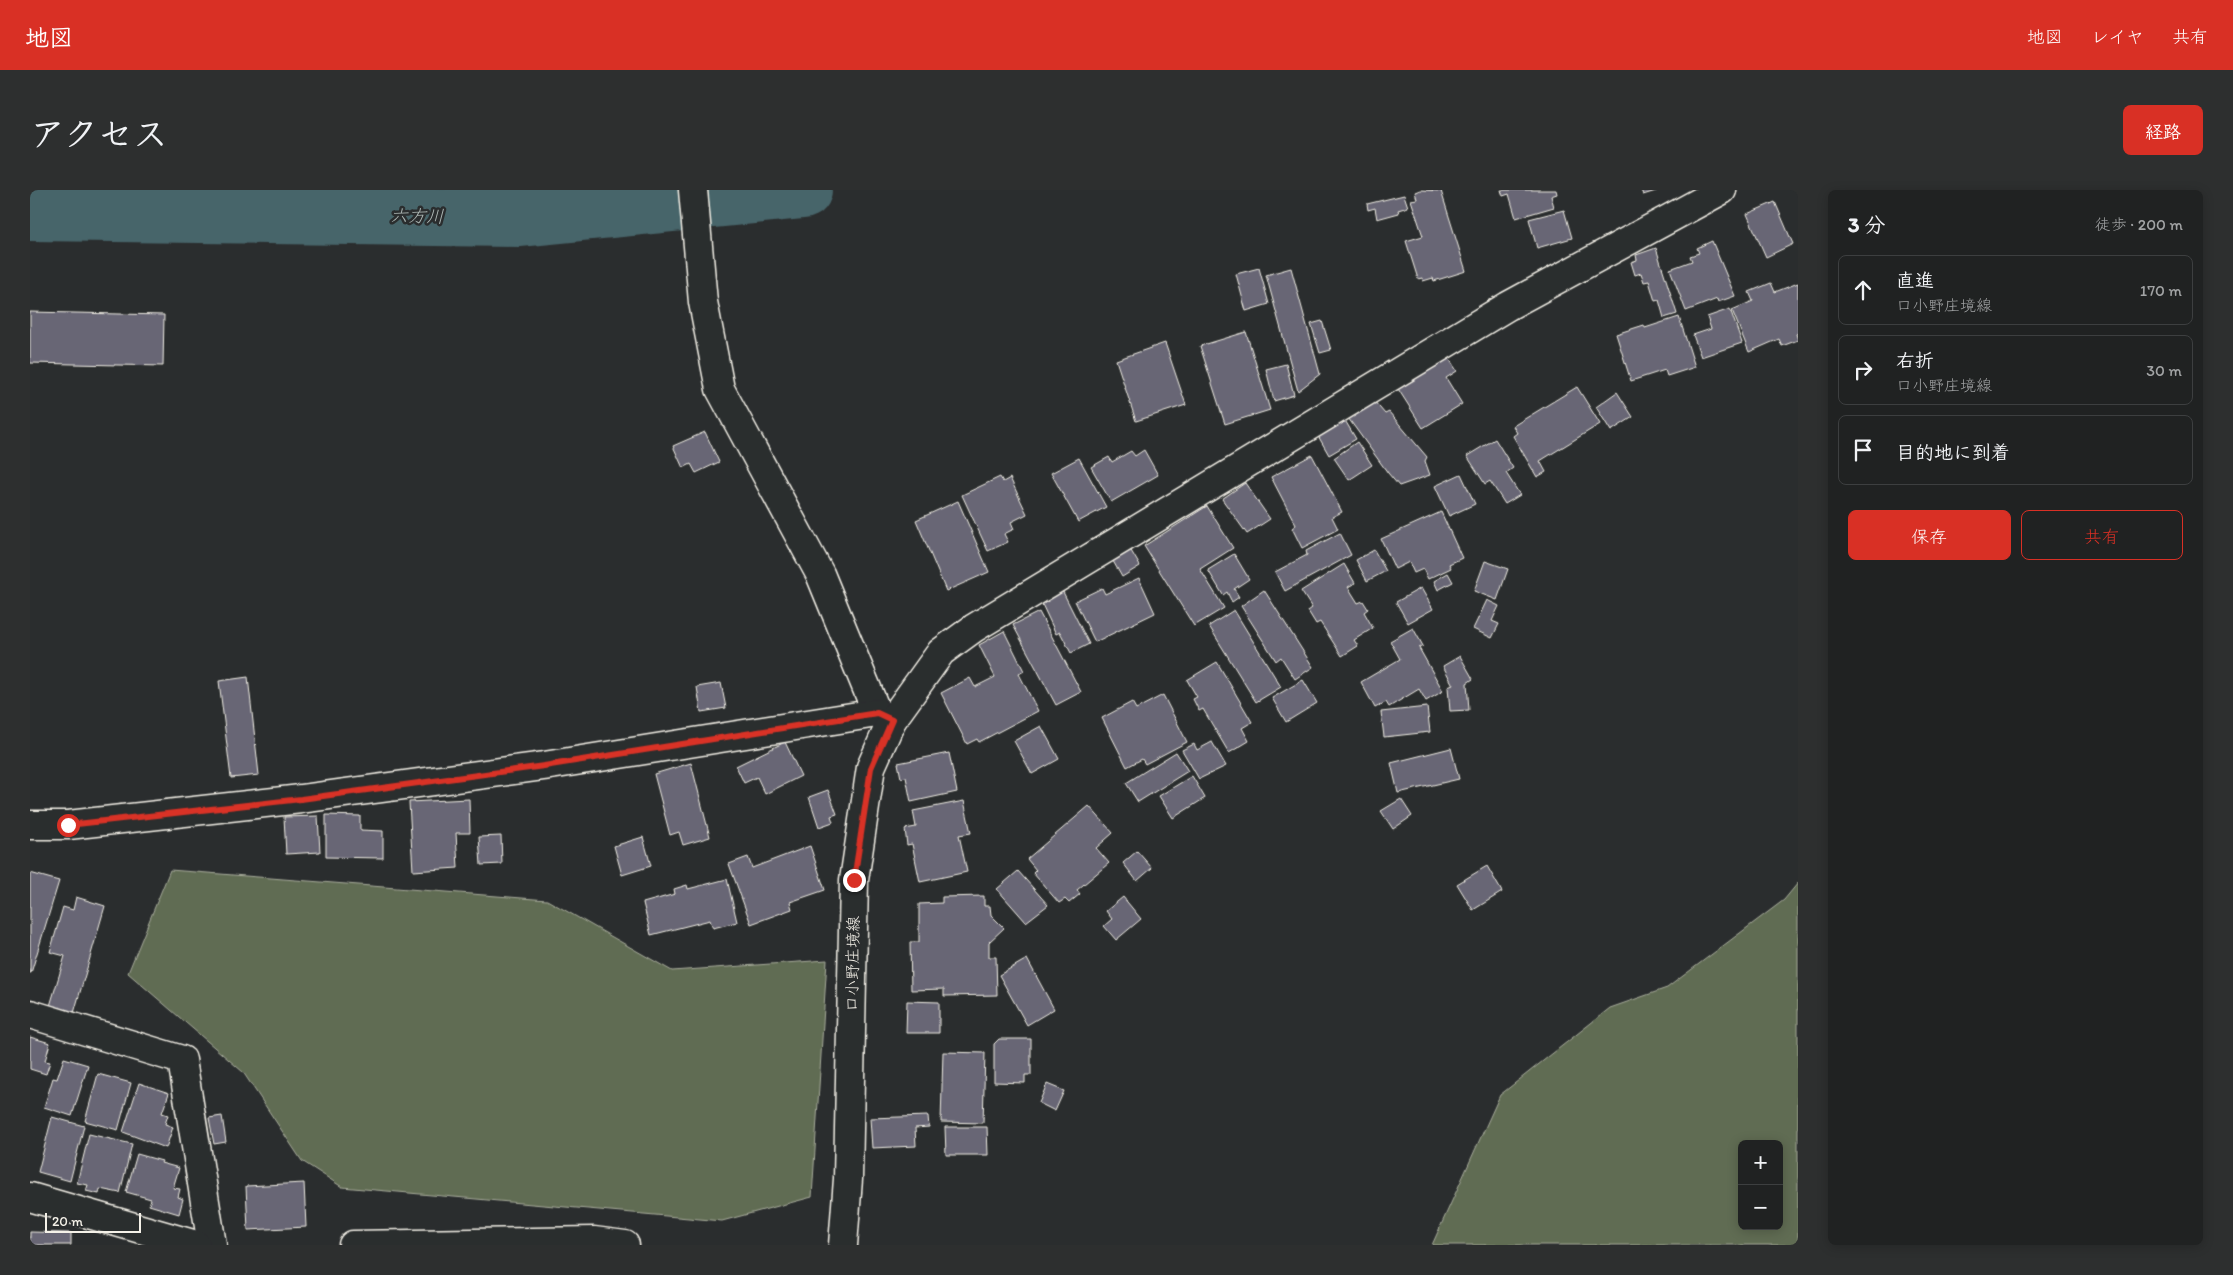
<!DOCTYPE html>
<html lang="ja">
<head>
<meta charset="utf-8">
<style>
	body { margin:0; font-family:Itim,"Klee One",sans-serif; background:#2d2f2f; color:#f1f3f6 }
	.controls { position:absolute; right:15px; bottom:15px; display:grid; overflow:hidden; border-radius:8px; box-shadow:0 2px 12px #0003 }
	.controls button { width:45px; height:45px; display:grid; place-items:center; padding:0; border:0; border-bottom:1px solid #3d3f40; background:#202222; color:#f1f3f6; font:25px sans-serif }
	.scale { position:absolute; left:15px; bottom:12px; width:96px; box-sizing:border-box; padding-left:5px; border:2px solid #f4f1e8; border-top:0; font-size:14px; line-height:18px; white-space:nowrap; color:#f4f1e8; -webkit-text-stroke:4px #2a2d2e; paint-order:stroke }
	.stop { position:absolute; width:15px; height:15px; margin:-11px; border:4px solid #d93025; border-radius:50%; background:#fff }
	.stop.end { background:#d93025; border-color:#fff; box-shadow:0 1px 5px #0008 }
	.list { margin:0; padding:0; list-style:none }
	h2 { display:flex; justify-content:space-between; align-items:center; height:65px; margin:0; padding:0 20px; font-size:21px }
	h2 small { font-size:16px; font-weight:400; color:#a2a4a5 }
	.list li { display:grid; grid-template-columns:32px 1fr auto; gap:15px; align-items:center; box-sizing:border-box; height:70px; margin:0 10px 10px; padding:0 10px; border:1px solid #3d3f40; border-radius:8px }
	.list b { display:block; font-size:19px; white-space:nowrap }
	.list p { margin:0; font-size:16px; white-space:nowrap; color:#a2a4a5 }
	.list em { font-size:16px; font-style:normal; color:#a2a4a5 }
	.actions { display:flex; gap:10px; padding:15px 20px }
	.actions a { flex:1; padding:11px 0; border:1px solid #d93025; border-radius:8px; text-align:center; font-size:18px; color:#d93025 }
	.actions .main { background:#d93025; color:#fff }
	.icon { flex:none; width:28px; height:28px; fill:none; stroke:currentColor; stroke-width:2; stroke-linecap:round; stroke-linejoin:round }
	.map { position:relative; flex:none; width:1768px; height:1055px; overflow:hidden; border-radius:8px }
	header { display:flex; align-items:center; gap:30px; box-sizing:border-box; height:70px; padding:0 25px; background:#d93025; color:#fff }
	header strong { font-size:24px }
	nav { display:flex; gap:28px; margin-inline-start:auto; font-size:18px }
	.intro { display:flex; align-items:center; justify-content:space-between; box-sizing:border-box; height:120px; padding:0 30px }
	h1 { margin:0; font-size:35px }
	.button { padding:12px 22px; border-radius:8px; background:#d93025; color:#fff; font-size:18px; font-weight:700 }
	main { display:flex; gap:30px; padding:0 30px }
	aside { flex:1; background:#202222; border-radius:8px; box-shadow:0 2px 12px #0003 }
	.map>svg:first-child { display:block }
</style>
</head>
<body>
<header>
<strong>地図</strong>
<nav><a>地図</a><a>レイヤ</a><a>共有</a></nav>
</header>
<div class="intro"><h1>アクセス</h1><a class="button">経路</a></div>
<main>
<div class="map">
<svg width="1768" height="1055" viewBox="0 0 1768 1055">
	<rect width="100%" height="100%" fill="#2a2d2e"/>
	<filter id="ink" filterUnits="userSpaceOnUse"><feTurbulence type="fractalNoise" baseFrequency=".02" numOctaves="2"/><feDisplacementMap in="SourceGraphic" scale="10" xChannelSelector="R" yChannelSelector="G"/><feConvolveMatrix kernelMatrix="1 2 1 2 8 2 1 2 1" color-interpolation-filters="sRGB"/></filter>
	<g filter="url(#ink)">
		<!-- green -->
		<g fill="#616c53" stroke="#aaae9e" fill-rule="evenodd">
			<path d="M140,680L517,710L642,781L797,770L782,1007L692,1031L312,997L272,971L213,882L98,783Z"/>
			<path d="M1768,693V1055H1402L1470,905L1580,818L1637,798L1754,710ZM1712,954H1749V1036H1712Z"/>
		</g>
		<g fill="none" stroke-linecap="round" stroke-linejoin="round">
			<!-- river -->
			<path stroke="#47656a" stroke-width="58" d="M0,22L491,28L773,0"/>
		</g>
		<!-- building -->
		<g fill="#676675" stroke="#f4f1e8">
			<path d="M1390,0L1411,1L1436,81L1404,91L1403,88L1393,91L1392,88L1388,89L1376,51L1393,46L1381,10L1387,9L1385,2Z"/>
			<path d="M1471,0H1526L1527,4L1521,6L1524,17L1486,28L1479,4L1473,6Z"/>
			<path d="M1611,0H1629L1613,5Z"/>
			<path d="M1374,5L1378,17L1368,20L1369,23L1347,29L1345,18L1338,20L1337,14Z"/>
			<path d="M1745,12L1763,54L1736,67L1717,24Z"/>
			<path d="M1534,20L1542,48L1507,58L1499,29Z"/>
			<path d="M1682,51L1705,106L1688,112L1687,109L1656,121L1640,79L1662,71L1660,66L1669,63L1667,58Z"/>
			<path d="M1626,58L1647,124L1634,128L1629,110L1625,111L1619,91L1614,92L1611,83L1605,85L1601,72L1607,70L1606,65Z"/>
			<path d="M1229,78L1239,114L1216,121L1206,84Z"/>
			<path d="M1261,78L1290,184L1268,201L1236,85Z"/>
			<path d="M1741,93L1745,102L1768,93V143L1766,144L1768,150L1752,156L1749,149L1719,162L1702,120L1723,111L1719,102Z"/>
			<path d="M1700,119L1712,153L1671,167L1663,145L1681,139L1677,127Z"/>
			<path d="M0,122L134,125L133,176L0,173Z"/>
			<path d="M1649,127L1665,177L1637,186L1635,180L1601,191L1586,144L1614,135L1615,138Z"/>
			<path d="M1292,131L1301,160L1290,163L1281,134Z"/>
			<path d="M1216,142L1240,220L1195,234L1170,156Z"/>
			<path d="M1135,153L1156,215L1106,231L1086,170Z"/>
			<path d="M1413,159L1427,181L1416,188L1432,214L1393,238L1363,191Z"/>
			<path d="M1256,174L1264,205L1244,211L1236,179Z"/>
			<path d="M1547,197L1570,234L1510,271L1516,282L1507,287L1483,246L1487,243L1483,236Z"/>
			<path d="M1587,202L1603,227L1581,241L1566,217Z"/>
			<path d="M1338,204L1355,224L1359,222L1397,267L1395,271L1400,285L1369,296L1358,283L1313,221Z"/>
			<path d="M1313,227L1326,249L1299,265L1287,244Z"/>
			<path d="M675,242L689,272L666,283L661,274L653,278L643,256Z"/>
			<path d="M1465,249L1483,278L1476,283L1490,305L1475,314L1460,291L1455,294L1437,266Z"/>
			<path d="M1327,252L1342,275L1319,290L1304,268Z"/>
			<path d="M1114,260L1128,285L1081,312L1061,277L1079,267L1082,272L1101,261L1105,266Z"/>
			<path d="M1282,265L1312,322L1302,327L1308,339L1272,358L1262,338L1266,335L1241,287Z"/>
			<path d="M1049,268L1076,317L1048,332L1021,283Z"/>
			<path d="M1431,284L1445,314L1419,326L1405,296Z"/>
			<path d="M970,287L973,292L980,288L997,324L981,332L984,339L974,344L978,352L958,361L932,305Z"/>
			<path d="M1215,293L1240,329L1217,344L1192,309Z"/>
			<path d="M928,311L959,382L916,401L886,330Z"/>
			<path d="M1177,316L1203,358L1170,379L1194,418L1164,436L1114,356Z"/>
			<path d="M1411,322L1432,368L1419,374L1421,378L1398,389L1393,379L1384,383L1379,372L1365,379L1351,349Z"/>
			<path d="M1310,343L1321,365L1255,401L1245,382L1277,365L1276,361Z"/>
			<path d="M1097,354L1110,376L1092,387L1079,364Z"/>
			<path d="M1344,360L1356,381L1337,391L1326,370Z"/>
			<path d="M1204,364L1219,389L1204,399L1209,407L1202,412L1197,402L1193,405L1178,380Z"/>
			<path d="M1455,371L1478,379L1467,410L1444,401Z"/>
			<path d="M1314,374L1325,393L1318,397L1328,413L1333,411L1338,419L1334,422L1343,438L1324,450L1328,456L1312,466L1290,432L1286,434L1278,421L1282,418L1271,401Z"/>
			<path d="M1418,383L1423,392L1408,400L1404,391Z"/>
			<path d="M1109,388L1125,423L1065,452L1045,411L1072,398L1075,404Z"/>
			<path d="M1391,398L1403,419L1378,433L1366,412Z"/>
			<path d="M1032,400L1059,454L1041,463L1030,442L1026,444L1010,410Z"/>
			<path d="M1234,400L1283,477L1265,489L1251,467L1246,471L1211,416Z"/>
			<path d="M1457,410L1469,416L1462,431L1469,434L1462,448L1443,439Z"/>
			<path d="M1204,420L1251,497L1226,512L1179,436Z"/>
			<path d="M1009,422L1051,502L1026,515L983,435Z"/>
			<path d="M1383,438L1393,456L1389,458L1413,501L1396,511L1389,499L1359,517L1356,512L1345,518L1331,492L1370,469L1360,451Z"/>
			<path d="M974,441L994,481L989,484L1008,521L949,552L947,549L937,554L911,503L940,488L945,497L965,487L949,455Z"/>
			<path d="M1430,466L1443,489L1437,493L1439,520L1420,521L1418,497L1423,495L1413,476Z"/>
			<path d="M1187,472L1222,532L1212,538L1219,551L1199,563L1173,519L1169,521L1163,509L1167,507L1157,490Z"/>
			<path d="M218,487L229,585L201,588L189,491Z"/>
			<path d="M1273,490L1287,513L1256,532L1242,508Z"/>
			<path d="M691,493L696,518L671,522L667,497Z"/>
			<path d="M1133,505L1157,552L1115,574L1112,569L1097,577L1072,528L1102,512L1106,519Z"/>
			<path d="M1397,517L1400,542L1354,547L1351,522Z"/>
			<path d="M1011,536L1029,569L1002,584L984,551Z"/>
			<path d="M755,552L771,586L735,604L727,587L714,593L706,576Z"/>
			<path d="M1182,552L1196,576L1169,589L1152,560L1164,554L1167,560Z"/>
			<path d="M1421,558L1429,589L1368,603L1361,573Z"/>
			<path d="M1146,562L1158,581L1108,612L1096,593Z"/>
			<path d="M919,563L927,602L881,612L876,587L871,588L868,573Z"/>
			<path d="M661,573L680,647L653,655L649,642L640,645L624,584Z"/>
			<path d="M1162,586L1175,608L1143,628L1129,606Z"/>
			<path d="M798,600L807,624L801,626L803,632L789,637L779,607Z"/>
			<path d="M439,609L440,643H426L428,678L383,681L379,612Z"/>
			<path d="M1371,609L1382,626L1363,639L1351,621Z"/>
			<path d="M934,611L941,643L929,645L937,682L890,692L882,654L877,655L875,639L886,637L883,621Z"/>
			<path d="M1059,616L1083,643L1066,658L1079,673L1047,700L1050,704L1039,713L1035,709L1029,713L1003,683L1006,680L997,669Z"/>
			<path d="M296,625L330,626V640L353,641V668L296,667Z"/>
			<path d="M288,626L290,662L256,664L254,627Z"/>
			<path d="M471,646L472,674L451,675L449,647Z"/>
			<path d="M613,647L621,676L592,685L584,656Z"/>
			<path d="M780,656L795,700L760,712L762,719L721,734L699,674L718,667L722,678Z"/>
			<path d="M1107,661L1122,678L1107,691L1093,673Z"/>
			<path d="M1457,676L1472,702L1443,720L1427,694Z"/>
			<path d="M988,681L1018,715L996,732L967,699Z"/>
			<path d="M0,683L29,691L1,783H0Z"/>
			<path d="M697,689L707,732L683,738L680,730L621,745L613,713L645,704L644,699L657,695L658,699Z"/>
			<path d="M954,706V716H960L961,725L974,738L959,752V767H966L967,805L914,806V799L881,800L880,752H889V714L912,713V707Z"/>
			<path d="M46,707L75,716L44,823L20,816L35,766L20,762L33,717L43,720Z"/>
			<path d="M1093,707L1111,729L1086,750L1074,736L1082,729L1076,721Z"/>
			<path d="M997,769L1024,819L997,835L969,785Z"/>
			<path d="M877,811L909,812V843H876Z"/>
			<path d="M0,847L20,853L15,871L20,872L16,884L0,879Z"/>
			<path d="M969,849H1001V885H995V893L964,892V854Z"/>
			<path d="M913,862L955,863L953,933L911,932Z"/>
			<path d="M34,868L58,875L42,926L14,917L23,888L27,889Z"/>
			<path d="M68,884L101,893L88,940L55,931Z"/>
			<path d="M109,893L139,903L132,923L138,925L135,934L143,937L136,958L93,942Z"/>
			<path d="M1017,894L1034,901L1025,921L1009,913Z"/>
			<path d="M192,926L196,952L184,954L179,928Z"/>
			<path d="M898,926L899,937L885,938L886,956L842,958L840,928Z"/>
			<path d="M22,927L54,936L40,991L8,982Z"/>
			<path d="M915,937H957L958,965H916Z"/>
			<path d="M59,944L102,954L90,1003L70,999L69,1004L56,1001L58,995L47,993Z"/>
			<path d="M107,964L132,971L131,973L149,978L143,998L150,999L148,1007L153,1009L149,1024L119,1015L121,1009L96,1002Z"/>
			<path d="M274,993L276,1037L218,1040L216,996Z"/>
			<path d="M0,1042L41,1043V1055H0Z"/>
		</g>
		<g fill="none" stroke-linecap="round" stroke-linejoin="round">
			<defs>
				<g id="street">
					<path d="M663,0L673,112L690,199L790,384L847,523"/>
					<path d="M0,824L152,870L182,1055"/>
					<path d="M0,1007L166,1055"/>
					<path d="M323,1055L564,1051L595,1055"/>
				</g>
				<g id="secondary">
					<path d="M0,635H38L271,609L514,576L847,523L862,530"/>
					<path d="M813,1055L818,989L824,690L841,577L862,530L911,462L944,438L1478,116L1692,0"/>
				</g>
			</defs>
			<!-- street casing -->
			<use href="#street" stroke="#f4f1e8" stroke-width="31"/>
			<!-- secondary casing -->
			<use href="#secondary" stroke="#f4f1e8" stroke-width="31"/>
			<!-- street -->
			<use href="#street" stroke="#2a2d2e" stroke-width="28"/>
			<!-- secondary -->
			<use href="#secondary" stroke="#2a2d2e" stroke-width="28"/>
		</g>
	</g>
	<g fill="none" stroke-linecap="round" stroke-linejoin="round" filter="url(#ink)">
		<!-- route -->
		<path stroke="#d93025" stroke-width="6" d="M38,635L271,609L514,576L847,523L862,530L841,578L824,690"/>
	</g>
	<g text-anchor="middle" stroke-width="5" stroke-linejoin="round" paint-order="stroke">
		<!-- street labels -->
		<g font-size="16" fill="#f4f1e8" stroke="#2a2d2e">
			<text transform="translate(822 774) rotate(-89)" y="6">口小野庄境線</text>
		</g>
		<!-- water labels -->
		<g font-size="18" font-style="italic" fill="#afb9b6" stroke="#2a2d2e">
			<text transform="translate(387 26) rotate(1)" y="6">六方川</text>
		</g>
	</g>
</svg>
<div class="controls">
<button>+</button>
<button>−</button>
</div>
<div class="scale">20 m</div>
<div class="stop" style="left:38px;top:635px"></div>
<div class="stop end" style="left:824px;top:690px"></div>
</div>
<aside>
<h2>3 分<small>徒歩 · 200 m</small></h2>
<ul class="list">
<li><svg class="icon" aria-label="ahead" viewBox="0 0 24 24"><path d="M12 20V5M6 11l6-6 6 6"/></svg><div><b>直進</b><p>口小野庄境線</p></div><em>170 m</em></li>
<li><svg class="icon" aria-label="right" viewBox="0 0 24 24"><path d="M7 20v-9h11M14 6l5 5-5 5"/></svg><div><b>右折</b><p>口小野庄境線</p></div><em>30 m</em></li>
<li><svg class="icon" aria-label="arrive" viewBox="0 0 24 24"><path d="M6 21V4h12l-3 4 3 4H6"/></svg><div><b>目的地に到着</b></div></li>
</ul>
<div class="actions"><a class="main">保存</a><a>共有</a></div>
</aside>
</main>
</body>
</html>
